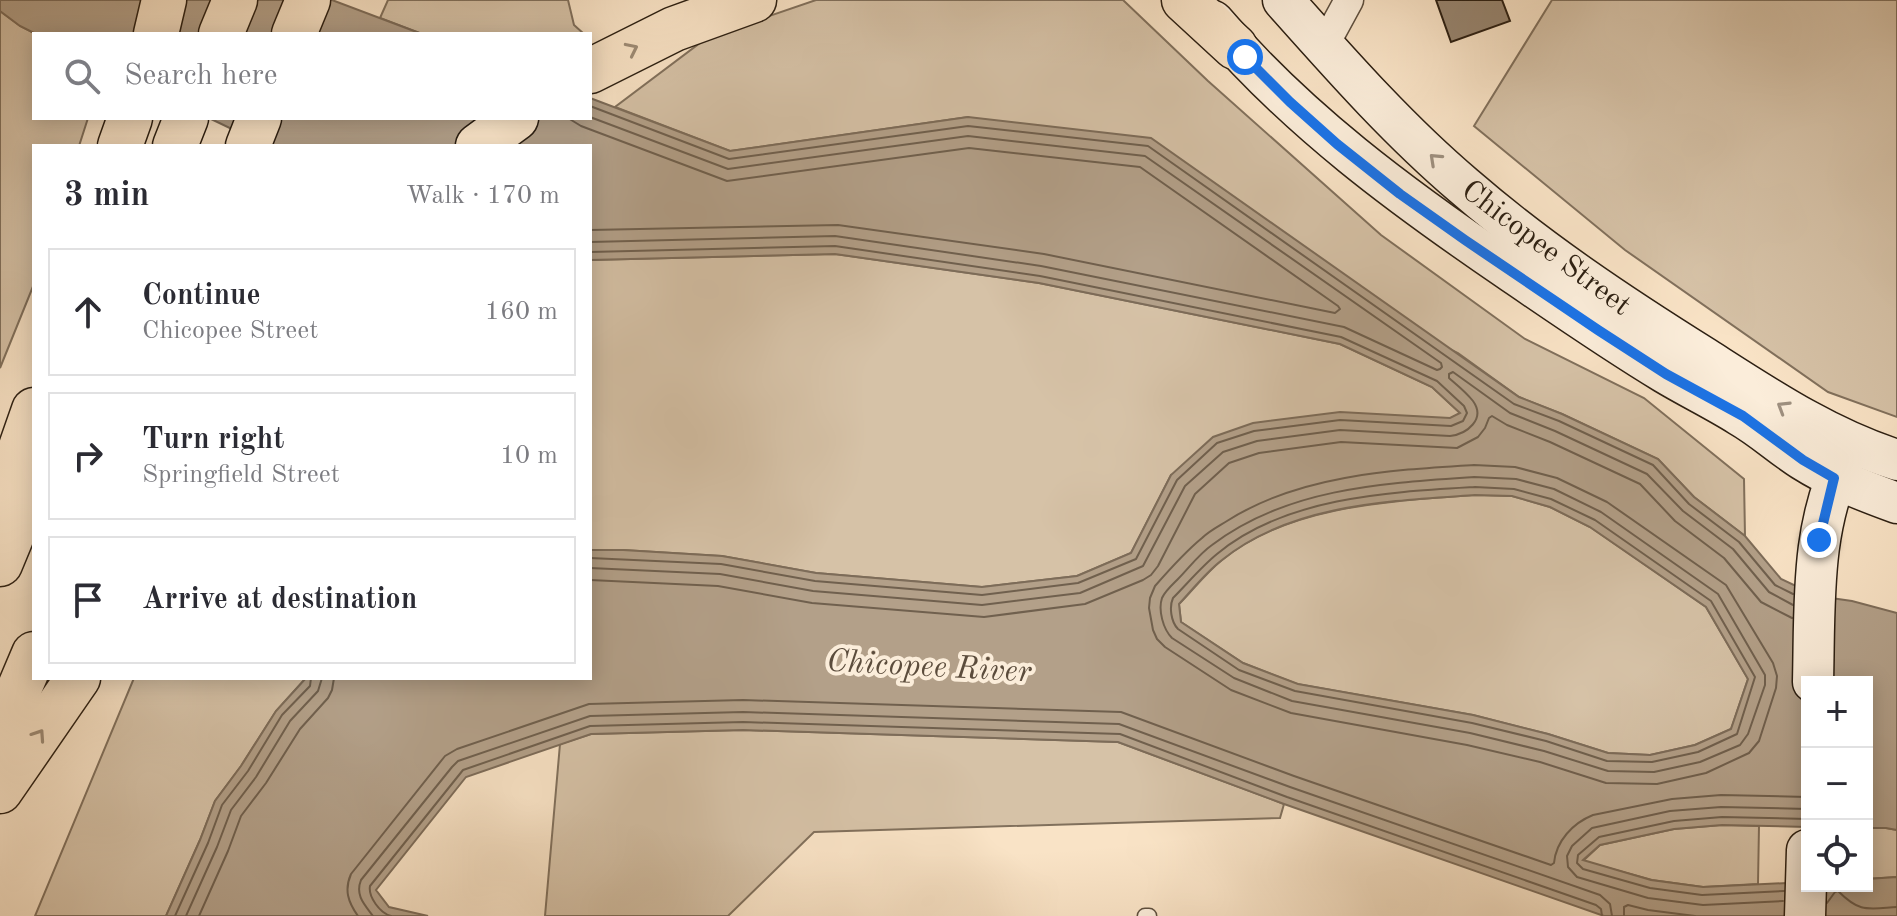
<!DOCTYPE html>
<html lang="en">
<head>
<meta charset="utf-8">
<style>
	body { margin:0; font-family:"Old Standard TT",serif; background:#f7f7f7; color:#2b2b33 }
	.controls { position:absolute; right:24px; bottom:24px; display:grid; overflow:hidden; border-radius:0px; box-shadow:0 4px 20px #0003 }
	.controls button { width:72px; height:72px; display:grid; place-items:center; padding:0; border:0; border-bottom:2px solid #e1e1e2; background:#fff; color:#2b2b33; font:40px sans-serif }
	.stop { position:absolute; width:24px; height:24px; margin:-18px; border:6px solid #1a73e8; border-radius:50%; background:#fff }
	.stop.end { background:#1a73e8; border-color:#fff; box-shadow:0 2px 8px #0008 }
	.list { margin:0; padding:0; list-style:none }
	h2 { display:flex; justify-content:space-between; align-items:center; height:104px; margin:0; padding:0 32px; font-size:34px }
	h2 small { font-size:26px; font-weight:400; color:#7c7c81 }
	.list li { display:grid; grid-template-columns:52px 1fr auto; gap:24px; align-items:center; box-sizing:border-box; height:128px; margin:0 16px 16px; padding:0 16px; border:2px solid #e1e1e2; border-radius:0px }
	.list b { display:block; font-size:30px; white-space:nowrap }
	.list p { margin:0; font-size:26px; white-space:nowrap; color:#7c7c81 }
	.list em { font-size:26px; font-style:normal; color:#7c7c81 }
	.icon { flex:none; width:44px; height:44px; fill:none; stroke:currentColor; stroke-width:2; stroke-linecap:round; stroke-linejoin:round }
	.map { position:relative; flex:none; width:1897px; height:916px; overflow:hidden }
	.search { position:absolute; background:#fff; box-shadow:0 4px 20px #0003; left:32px; top:32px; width:560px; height:88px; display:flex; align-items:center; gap:20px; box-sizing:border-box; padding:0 28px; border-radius:0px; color:#7c7c81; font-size:30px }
	.panel { position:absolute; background:#fff; box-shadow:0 4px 20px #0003; left:32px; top:144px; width:560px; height:536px; border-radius:0px }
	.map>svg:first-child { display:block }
</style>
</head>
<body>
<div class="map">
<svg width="1897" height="916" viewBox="0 0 1897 916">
	<rect width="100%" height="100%" fill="#f9e3c6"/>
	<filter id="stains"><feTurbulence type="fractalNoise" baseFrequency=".0025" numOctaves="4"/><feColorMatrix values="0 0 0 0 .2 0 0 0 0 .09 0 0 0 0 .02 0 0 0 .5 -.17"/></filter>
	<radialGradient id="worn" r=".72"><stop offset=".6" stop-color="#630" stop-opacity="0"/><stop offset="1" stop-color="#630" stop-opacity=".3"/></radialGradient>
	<!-- green -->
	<g fill="#d6c2a7" stroke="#81705c" stroke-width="2">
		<path d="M388,0H568L574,25L584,34H422L380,18Z"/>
		<path d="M816,0H1123L1208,81L1381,235L1525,339L1644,398L1744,479L1745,536L1694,497L1658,459L1562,414L1519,397L1458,353L968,117L730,151L615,107L708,37Z"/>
		<path d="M1552,0H1897V417L1828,392L1625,250L1474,126Z"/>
		<path d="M0,11L20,26L36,34H34V118H88L79,146H34V284L0,368Z"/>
		<path d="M835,254L1039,283L1340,344L1432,387L1460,413L1451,418L1171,475L1131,553L1077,576L982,587L816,573L722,556L623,550H590V260Z"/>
		<path d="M1475,495L1512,496L1550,507L1590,527L1706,607L1748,679L1731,729L1695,745L1650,755L1608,753L1548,734L1473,715L1297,684L1243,663L1181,622L1179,604C1193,590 1206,573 1222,560C1289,505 1392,501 1475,495Z"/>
		<path d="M134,678H306L276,711L241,766L215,801L200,840L166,916H35Z"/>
		<path d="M743,730L1118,742L1284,804L1280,818L814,832L728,916H545L560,744L591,734Z"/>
		<path d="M1722,825L1759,826L1758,884L1703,887L1652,880L1583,861L1600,845L1674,829Z"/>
		<path d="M1867,828H1886L1897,830V877L1867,879Z"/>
	</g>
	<!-- water -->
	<g fill="#b3a089" stroke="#7d6c59" stroke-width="2" fill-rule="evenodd">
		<path d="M0,0H332L422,34H36L20,26L0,11Z"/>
		<path d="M590,98L730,151L968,117L1151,138L1519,397L1562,414L1658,459L1694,497L1745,536L1781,579L1817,596L1852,601L1897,613V830L1886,828H1867V682H1807V827L1722,825L1674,829L1600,845L1583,860L1651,880L1703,887L1807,882V886H1867V879L1897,877V916H1604L1284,804L1118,742L743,730L591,734L466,777L376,890L389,907L428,916H166L200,840L215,801L241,766L276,711L306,678H590V550H623L722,556L816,573L982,587L1077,576L1131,553L1171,475L1213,437L1253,423L1340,412L1450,418L1460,413L1432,387L1340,344L1039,283L835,254L590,260V146H267L209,118H590ZM1475,495L1512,496L1550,507L1590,527L1706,607L1748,679L1731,729L1695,745L1650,755L1608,753L1548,734L1473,715L1298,684L1243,663L1181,622L1179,604C1193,589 1206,572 1222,560C1291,504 1390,501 1475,495Z"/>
	</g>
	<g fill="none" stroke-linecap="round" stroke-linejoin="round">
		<!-- shore -->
		<g stroke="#70604e" stroke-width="2">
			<path d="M590,106L729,159L968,126L1148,146L1514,404L1559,421L1653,465L1689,504L1739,542L1775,585L1793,594"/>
			<path d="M590,117L728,169L968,136L1145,156L1441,363L1442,367L1440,369L1437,370L1344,327L1041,266L835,236L590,242"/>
			<path d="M568,118L581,126L727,181L969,148L1140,167L1338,306L1340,309L1335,313L1044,254L838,225L590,230"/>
			<path d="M590,252L835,246L1040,276L1341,337L1437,381L1464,406L1467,413L1463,421L1451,426L1340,420L1254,431L1217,443L1177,480L1136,559L1078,583L982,595L815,581L721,564L590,558"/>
			<path d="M1474,465L1515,467L1557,478L1607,502L1726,585L1773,663L1777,676L1776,688L1759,741L1749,753L1706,773L1657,784L1606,783L1540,762L1467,745L1291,713L1231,690L1165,647L1157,639L1153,630L1149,608L1150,598L1155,586C1169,570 1185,552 1202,538C1209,531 1219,526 1227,521C1299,475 1391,470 1474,465Z"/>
			<path d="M1474,477L1516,479L1554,489L1601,512L1718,594L1765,675V685L1748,734L1740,745L1700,762L1654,772L1608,771L1544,751L1470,733L1292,701L1234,678L1172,638C1163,629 1158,610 1162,598C1165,591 1172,585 1178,579C1189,568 1199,554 1212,545C1287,488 1384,483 1474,477Z"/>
			<path d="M1475,487L1514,489L1551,499L1595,520L1711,601L1755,677L1737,734L1698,752L1652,762L1607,761L1546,741L1472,723L1295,691L1239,670L1178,629C1171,622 1169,607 1173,598C1187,584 1201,567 1217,554C1285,497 1390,492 1475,487Z"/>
			<path d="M590,568L720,574L813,591L982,605L1080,593L1143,566L1185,486L1223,452L1257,441L1340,430L1450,436C1467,434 1486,419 1473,401C1466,392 1457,385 1449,378V374L1453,372L1510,413L1555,431L1647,474L1683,511L1733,549L1769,592L1793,605"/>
			<path d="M590,580L718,586L812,603L984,617L1085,604L1143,580L1151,575L1158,566L1195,494L1229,463L1259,453L1341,442L1457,448L1478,437L1485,428L1489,418L1492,416L1507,425L1550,442L1640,484L1675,521L1724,558L1761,602L1792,618"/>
			<path d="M1784,891L1702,895L1650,888L1583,869L1577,863L1578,855L1599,837L1674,821L1722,817L1807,819"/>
			<path d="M1783,901L1703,905L1648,898L1577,877L1568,867L1567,856L1572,846L1592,828L1670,811L1721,807L1807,809"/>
			<path d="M1827,903L1835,892L1838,891C1860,913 1867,909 1897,907"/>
			<path d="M175,916L208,843L222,805L248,771L282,715L310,686L311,678"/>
			<path d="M186,916L217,847L231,810L256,777L290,721L318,691L322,678"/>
			<path d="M199,916L228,851L241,816L266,783L300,729L328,698L332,690L334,678"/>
			<path d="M358,916C348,902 344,890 351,874L445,756L457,749L589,704L743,700L1121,712L1294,776L1551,865L1554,863C1556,841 1573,823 1593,815L1672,799L1721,795L1807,797"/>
			<path d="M373,916C364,904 355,895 361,880L452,767L458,761L590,716L743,712L1119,724L1290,787L1600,895L1610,904L1612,916"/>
			<path d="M391,916C380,913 368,897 370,886L463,770L590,726L743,722L1120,734L1287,797L1596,905L1601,909L1602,916"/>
			<path d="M1624,916V907L1628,905L1648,910L1695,916"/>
		</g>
	</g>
	<!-- building -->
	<path fill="#978570" stroke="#2c1f12" stroke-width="2" d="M1436,0H1502L1510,21L1451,42Z"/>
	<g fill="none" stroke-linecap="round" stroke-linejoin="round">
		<defs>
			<path id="lane" d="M1145,916H1149"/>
			<path id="street" d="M1324,46L1349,0"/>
			<g id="secondary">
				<path d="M1283,0C1340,64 1398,130 1464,186C1539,251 1622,306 1705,358C1766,397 1827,438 1897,460"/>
				<path d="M1213,21C1297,120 1402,197 1509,270C1560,305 1612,341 1665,373C1690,388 1715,400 1739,415C1762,428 1781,446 1803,460C1833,479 1864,491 1897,503"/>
				<path d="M1813,682C1815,605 1810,524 1847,454"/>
				<path d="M1805,916L1807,850"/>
			</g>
			<g id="highway">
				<path d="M1184,0L1235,47"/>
				<path d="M156,34L164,0"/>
				<path d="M221,34L235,0"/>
				<path d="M294,34L308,0"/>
				<path d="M590,71L674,29L754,0"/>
				<path d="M120,146L130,118"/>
				<path d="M175,146L186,118"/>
				<path d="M248,146L259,118"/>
				<path d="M478,146L516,118"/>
				<path d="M0,507L34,410"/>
				<path d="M0,564L34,482"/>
				<path d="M0,734L34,654"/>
				<path d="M0,791L78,678"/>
			</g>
		</defs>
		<!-- lane casing -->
		<use href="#lane" stroke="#5f503f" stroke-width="17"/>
		<!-- street casing -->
		<use href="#street" stroke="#5f503f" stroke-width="31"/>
		<!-- secondary casing -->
		<use href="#secondary" stroke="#2c1f12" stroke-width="43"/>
		<!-- highway casing -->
		<use href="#highway" stroke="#2c1f12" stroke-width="47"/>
		<!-- lane -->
		<use href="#lane" stroke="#fbedda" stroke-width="14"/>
		<!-- street -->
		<use href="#street" stroke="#fbedda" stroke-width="28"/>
		<!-- secondary -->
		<use href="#secondary" stroke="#fbedda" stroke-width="40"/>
		<!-- highway -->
		<use href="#highway" stroke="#f9e3c6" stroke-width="44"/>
	</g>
	<!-- one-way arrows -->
	<defs><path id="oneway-chevron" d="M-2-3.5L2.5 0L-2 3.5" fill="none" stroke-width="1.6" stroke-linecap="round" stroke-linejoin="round" transform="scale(2)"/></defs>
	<g stroke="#9d8b75">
		<use href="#oneway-chevron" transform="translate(632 49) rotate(-26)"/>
		<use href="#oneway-chevron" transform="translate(39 735) rotate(-56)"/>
	</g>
	<g stroke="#9e9080">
		<use href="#oneway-chevron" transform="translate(1435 159) rotate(-137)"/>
		<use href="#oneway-chevron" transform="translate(1783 407) rotate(-148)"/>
	</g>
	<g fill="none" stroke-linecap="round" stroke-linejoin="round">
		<!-- route -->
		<path stroke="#1a73e8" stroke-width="10" d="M1245,57L1290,102L1337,144L1400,194L1465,240L1598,330L1666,374L1743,416L1803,460L1834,478L1819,540"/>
	</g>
	<g text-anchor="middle" stroke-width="8" stroke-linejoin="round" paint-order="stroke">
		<!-- street labels -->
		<g font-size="30" fill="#2c1f12" stroke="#fbedda">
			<text transform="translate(1547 247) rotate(37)" y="10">Chicopee Street</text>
		</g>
		<!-- water labels -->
		<g font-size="32" font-style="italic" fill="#5b4c3c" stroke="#fbedda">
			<text transform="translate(929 665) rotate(3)" y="11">Chicopee River</text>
		</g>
	</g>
	<rect width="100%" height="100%" filter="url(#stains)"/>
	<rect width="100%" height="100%" fill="url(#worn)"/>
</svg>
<div class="controls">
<button>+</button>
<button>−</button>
<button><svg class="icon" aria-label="locate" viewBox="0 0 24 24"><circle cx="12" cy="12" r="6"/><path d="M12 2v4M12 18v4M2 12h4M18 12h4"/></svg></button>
</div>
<div class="stop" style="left:1245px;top:57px"></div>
<div class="stop end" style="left:1819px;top:540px"></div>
<div class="search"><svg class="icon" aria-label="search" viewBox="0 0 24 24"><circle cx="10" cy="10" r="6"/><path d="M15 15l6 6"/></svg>Search here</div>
<section class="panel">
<h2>3 min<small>Walk · 170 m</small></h2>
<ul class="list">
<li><svg class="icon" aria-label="ahead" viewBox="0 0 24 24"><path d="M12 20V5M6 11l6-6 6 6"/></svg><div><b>Continue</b><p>Chicopee Street</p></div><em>160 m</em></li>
<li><svg class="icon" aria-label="right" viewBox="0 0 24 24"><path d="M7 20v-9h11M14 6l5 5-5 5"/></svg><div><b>Turn right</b><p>Springfield Street</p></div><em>10 m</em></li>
<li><svg class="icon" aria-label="arrive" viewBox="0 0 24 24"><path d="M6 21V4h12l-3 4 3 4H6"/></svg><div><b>Arrive at destination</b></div></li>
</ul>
</section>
</div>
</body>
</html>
